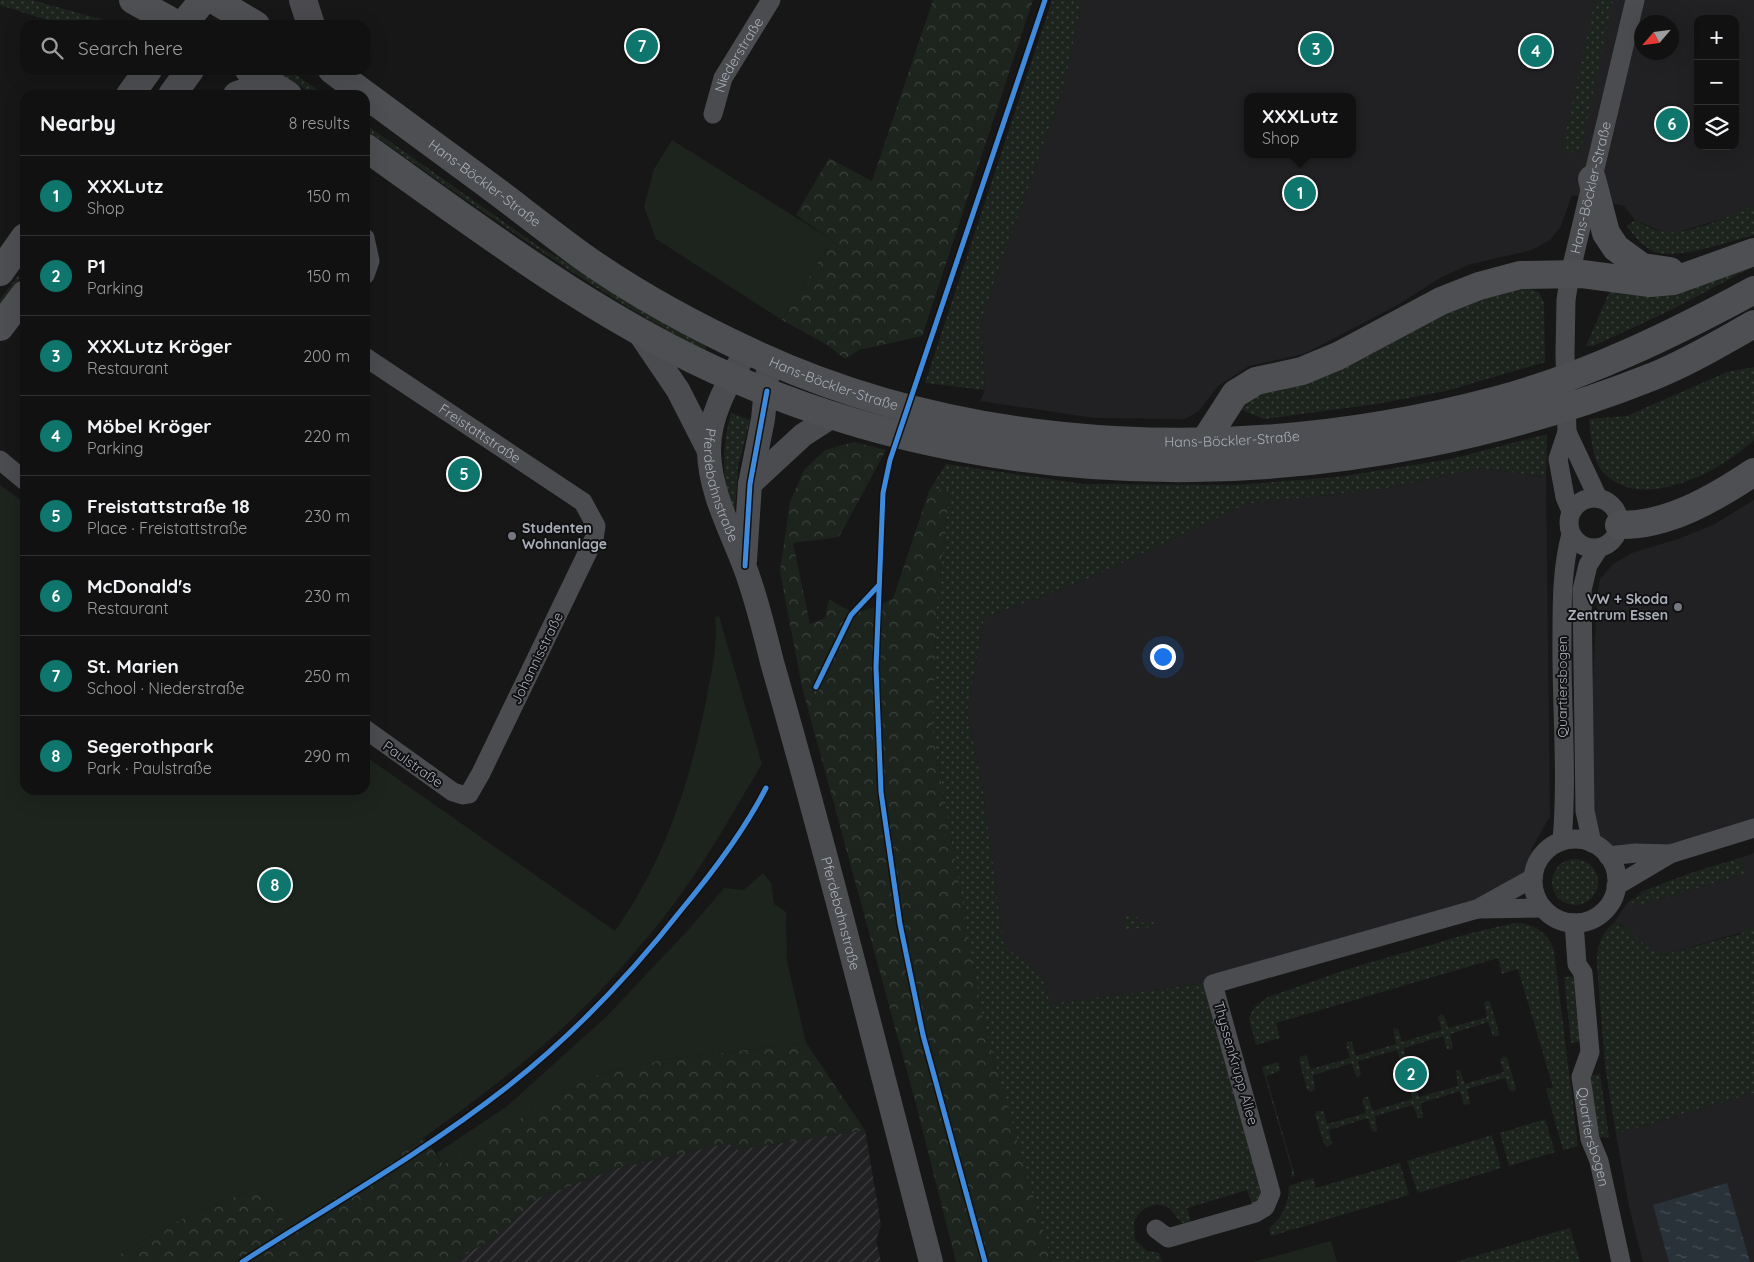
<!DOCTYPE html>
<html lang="en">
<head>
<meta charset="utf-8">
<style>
	body { margin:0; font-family:Quicksand,sans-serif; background:#1e1f1f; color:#f1f3f6 }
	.controls { position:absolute; right:15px; top:15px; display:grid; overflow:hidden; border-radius:10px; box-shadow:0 5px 20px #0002 }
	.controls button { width:45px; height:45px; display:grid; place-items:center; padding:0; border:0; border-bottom:1px solid #303131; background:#111; color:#f1f3f6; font:25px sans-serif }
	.compass { position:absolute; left:1634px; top:15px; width:45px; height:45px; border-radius:50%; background:#111; box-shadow:0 5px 20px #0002; rotate:242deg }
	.you { position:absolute; left:1162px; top:656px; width:18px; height:18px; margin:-12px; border:4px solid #fff; border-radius:50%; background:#1a73e8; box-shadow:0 0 0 8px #1a73e833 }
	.badge { display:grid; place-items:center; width:32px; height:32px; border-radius:50%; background:#0f766e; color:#fff; font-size:16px; font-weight:700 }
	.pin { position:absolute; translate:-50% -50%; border:2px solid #fff; box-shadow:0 1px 5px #0006 }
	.popup { position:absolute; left:1244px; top:93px; width:112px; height:65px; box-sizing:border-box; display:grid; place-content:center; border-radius:10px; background:#111; filter:drop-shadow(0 1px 4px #0005); font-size:16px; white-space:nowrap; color:#9c9d9f }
	.popup b { font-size:19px; color:#f1f3f6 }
	.popup::after { content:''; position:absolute; left:50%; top:100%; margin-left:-10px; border:10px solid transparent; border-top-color:#111 }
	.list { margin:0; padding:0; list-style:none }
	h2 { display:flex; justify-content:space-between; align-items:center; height:65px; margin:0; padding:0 20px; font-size:21px }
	h2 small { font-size:16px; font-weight:400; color:#9c9d9f }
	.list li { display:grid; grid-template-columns:32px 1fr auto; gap:15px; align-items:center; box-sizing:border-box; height:80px; padding:0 20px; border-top:1px solid #303131 }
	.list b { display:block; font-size:19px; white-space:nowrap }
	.list p { margin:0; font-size:16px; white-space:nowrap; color:#9c9d9f }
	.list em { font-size:16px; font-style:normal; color:#9c9d9f }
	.icon { flex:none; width:28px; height:28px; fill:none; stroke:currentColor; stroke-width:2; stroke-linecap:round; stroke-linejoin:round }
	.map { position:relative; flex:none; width:1754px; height:1262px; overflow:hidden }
	.search { position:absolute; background:#111; box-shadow:0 5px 20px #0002; left:20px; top:20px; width:350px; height:55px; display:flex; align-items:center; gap:12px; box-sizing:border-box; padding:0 18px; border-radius:15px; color:#9c9d9f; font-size:19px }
	.panel { position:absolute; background:#111; box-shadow:0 5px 20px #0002; left:20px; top:90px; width:350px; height:705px; border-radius:15px }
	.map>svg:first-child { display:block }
</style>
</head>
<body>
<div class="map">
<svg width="1754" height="1262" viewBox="0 0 1754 1262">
	<defs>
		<pattern id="industrial-furrows" width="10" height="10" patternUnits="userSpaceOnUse" patternTransform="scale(1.25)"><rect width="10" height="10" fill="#212123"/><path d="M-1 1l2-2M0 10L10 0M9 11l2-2" fill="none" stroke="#3e3f41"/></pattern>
		<pattern id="grass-dots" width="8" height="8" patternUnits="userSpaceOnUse" patternTransform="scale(1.25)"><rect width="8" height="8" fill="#1d241e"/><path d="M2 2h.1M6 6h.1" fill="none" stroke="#3b413d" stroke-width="1.8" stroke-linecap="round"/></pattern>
		<pattern id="forest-crowns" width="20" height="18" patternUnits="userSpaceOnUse" patternTransform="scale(1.25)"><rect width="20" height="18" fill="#1d241e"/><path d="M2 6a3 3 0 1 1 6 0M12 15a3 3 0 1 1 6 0" fill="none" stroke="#3b413d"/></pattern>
		<pattern id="water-ripples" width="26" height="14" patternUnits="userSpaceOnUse" patternTransform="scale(1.25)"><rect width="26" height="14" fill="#2a3239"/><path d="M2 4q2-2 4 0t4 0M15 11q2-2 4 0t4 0" fill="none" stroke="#464d54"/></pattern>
	</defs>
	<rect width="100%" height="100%" fill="#171717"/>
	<!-- built -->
	<g fill="#212123" fill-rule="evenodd">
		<path d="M1082,0H1754V205L1732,216L1678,232L1665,233L1635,220L1624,206L1572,195L1561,226L1550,240L1532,250L1471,264L1442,277L1394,307L1304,354L1249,366L1218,386L1199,411L1185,419L1094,418L980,401L985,390L981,320L1064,87ZM1698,19H1735V146H1698ZM1642,22H1672V52H1642ZM1248,97H1352V154H1248Z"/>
		<path d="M1481,468L1546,477L1550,816L1532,848L1527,870L1476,904L1205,983L1050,1004L1044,977L1004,946L982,784L967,713L984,618L1090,578L1246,504L1382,489Z"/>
		<path d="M1754,500V827L1670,852L1610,851L1594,838L1587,812L1597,596L1600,579L1613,564L1632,553L1678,539L1713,525Z"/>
		<path d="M1754,853V926L1746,931L1663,955L1652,952L1622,925L1614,923L1627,903L1642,891ZM1744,874L1640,905L1631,903L1635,897L1646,891Z"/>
		<path d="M1754,1093V1262H1643L1629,1207L1616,1134Z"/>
	</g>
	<!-- industrial -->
	<path fill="url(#industrial-furrows)" d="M865,1130L881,1225L876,1240L881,1262H451L491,1240L538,1198L618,1168L729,1143L736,1150Z"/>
	<!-- grass -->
	<g fill="url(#grass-dots)">
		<path d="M0,0H32L107,21L112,25H48L47,20L0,5Z"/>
		<path d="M1052,0H1082L1064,87L981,320L985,390L925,383Z"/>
		<path d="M1595,0H1613L1580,153L1562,151Z"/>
		<path d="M275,70H289L325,95H314Z"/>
		<path d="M365,124L541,248L707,343L705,351C585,287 477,207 365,129Z"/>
		<path d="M1754,205V235C1731,241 1677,260 1655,252C1644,248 1633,235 1627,226L1635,220C1644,225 1653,230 1664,232C1685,236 1734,215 1754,205Z"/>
		<path d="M1754,266L1669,311L1593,346H1586L1611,288Z"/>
		<path d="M18,276L20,278L0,311V299Z"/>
		<path d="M1528,288L1539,292L1544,303L1545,362L1446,391L1376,404L1264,419L1242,410L1253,395L1316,377L1370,355L1462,304L1491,293Z"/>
		<path d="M1754,367V440C1721,471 1640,515 1602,471C1592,459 1591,434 1589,419L1627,416L1727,372Z"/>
		<path d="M731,413L750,420L738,467L735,510L732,512C721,479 722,446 731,413Z"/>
		<path d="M1547,434L1546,477L1481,468L1382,489L1246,504L1090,578L984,618L967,713L982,784L1004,946L1044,977L1050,1004L1205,983L1263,1188L1259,1200L1252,1204L1247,1190L1187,1208L1191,1222C1187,1223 1186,1224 1183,1223C1177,1220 1174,1212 1169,1208C1155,1200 1139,1208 1134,1223L1135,1240L1147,1251L1159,1253L1162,1262H1052L983,1020L932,729L937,606L950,489L929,491L946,464L1084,484L1236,485L1338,477L1451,459Z"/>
		<path d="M1740,858L1744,874L1640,905L1631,903C1644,885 1717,865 1740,858Z"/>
		<circle cx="1575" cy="882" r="23"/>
		<path d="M1137,915L1138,923L1154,922L1153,927L1125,929L1123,917Z"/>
		<path d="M1514,923C1533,923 1548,932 1554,950L1578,1146L1563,1150L1546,1089L1553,1087L1518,969L1502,974L1498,958L1276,1023L1280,1038L1256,1045L1249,1018L1253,1009L1266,998L1345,970L1471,933Z"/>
		<path d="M1614,923C1634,928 1643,950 1663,955L1740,934L1754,926V1093L1616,1134L1605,1065L1597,964C1597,947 1600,934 1614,923Z"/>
		<path d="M1576,976L1583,1041L1571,1043L1564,977Z"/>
		<path d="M1487,1001L1490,1002L1499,1033L1498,1036H1493L1488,1022L1450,1034L1453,1048L1451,1050L1447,1049L1443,1036L1404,1048L1406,1063H1401L1397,1050L1358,1061L1361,1074L1358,1077L1355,1074L1352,1063L1313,1075L1315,1089L1310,1092L1307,1089L1299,1060L1301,1056L1306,1055L1311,1069L1350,1058L1346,1044L1348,1041L1352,1042L1356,1056L1396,1044L1393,1028L1398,1029L1402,1042L1442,1030L1438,1018L1441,1014L1444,1016L1448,1028L1487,1017L1484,1002Z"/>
		<path d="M1504,1056L1507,1058L1516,1088L1515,1091H1510L1505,1078L1467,1089L1470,1103L1467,1105L1464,1104L1460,1091L1421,1103L1423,1118H1418L1413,1105L1375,1116L1377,1132L1372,1131L1368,1118L1329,1130L1332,1144L1327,1147L1324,1144L1315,1115L1317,1111H1323L1327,1124L1366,1113L1362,1099L1364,1097H1368L1373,1111L1412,1099L1410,1083L1415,1084L1419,1097L1458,1086L1456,1070H1460L1465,1084L1504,1072L1500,1060Z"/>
		<path d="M1278,1062L1280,1071L1266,1076L1295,1176L1291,1177L1292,1170L1262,1067Z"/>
		<path d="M1600,1074L1609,1137L1599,1138L1587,1076Z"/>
		<path d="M1545,1119L1555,1152L1509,1166L1500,1133Z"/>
		<path d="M1492,1135L1501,1168L1418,1193L1407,1161Z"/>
		<path d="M1400,1163L1409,1195L1271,1236L1269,1228C1283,1218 1289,1203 1289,1186L1313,1178L1316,1188Z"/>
		<path d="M1570,1228L1580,1262H1455Z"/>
	</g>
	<!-- forest -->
	<g fill="url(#forest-crowns)">
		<path d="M933,0H1033L922,336L859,350L845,359L829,346L782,320L832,240L796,215L829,158L872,181Z"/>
		<path d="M854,442L886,450L839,537L793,543L810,624L825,618L829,599C857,618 862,612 893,599L929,491L950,489L937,606L932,729L983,1020L1052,1262H956L917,1108L802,687L780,571L790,502L804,470L825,450Z"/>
		<path d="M806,1043L865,1130L736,1150L729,1143L618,1168L538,1198L491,1240L451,1262H106L185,1217L261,1186L289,1228L424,1138L443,1164L591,1076L665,1059Z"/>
	</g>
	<!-- green -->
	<g fill="#1d241e">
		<path d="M672,140L832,240L782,320L656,239L644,207L654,169Z"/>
		<path d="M0,485L25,503V790H365V756L615,931C665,861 691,779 707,696C712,668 718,646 715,617L719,616L762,764C730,817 699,874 660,922C628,961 594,1000 557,1033C475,1107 381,1167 289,1228L261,1186L185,1217L106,1262H0Z"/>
		<path d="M763,873L771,883L774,904L786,912L787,961L806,1043L665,1059L591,1076L443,1165L437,1153L506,1107L607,1016L690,928L724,888L744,890Z"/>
		<path d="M1331,1241L1337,1262H1253Z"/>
	</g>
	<!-- water -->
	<path fill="url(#water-ripples)" d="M1727,1183L1750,1262H1669L1653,1205Z"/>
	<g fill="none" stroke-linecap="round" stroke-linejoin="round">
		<!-- minor -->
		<g stroke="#4b4c50" stroke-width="19">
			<path id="s1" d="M713,114L723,78L771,0"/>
			<path d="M365,238L370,261L365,275"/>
			<path id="s2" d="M365,357L583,502L596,526L594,539L481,773L469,794L463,795L453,792L365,729"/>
			<path d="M1567,432L1558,459L1565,497L1571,511"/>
			<path d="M0,460L25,481"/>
			<circle cx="1594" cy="523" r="25"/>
			<path id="s3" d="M1598,498L1567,432L1565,354L1566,300L1570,274L1635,0"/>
			<circle cx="1575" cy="881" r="42"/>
			<path d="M1562,841C1568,773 1561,704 1562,636C1562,601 1562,568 1571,534"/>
			<path d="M1592,843L1585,811L1582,590L1588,565L1599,548"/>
			<path d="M1608,856L1636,853L1670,854"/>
			<path d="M1616,886L1670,854L1754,828"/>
			<path d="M1478,909L1543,908"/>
			<path id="s4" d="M1574,923L1577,964L1583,973L1590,1052L1581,1077L1590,1139L1599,1161L1621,1262"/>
			<path d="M1156,1229L1168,1238L1255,1213L1265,1207L1271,1193L1213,984L1477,909L1533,878"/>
		</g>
		<!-- tertiary -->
		<g stroke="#4b4c50" stroke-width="24">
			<path d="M640,334L678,390L709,451"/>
			<path id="s5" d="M747,350C729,381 708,415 709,452C710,492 730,528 744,565C756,596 764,630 772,662C829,861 879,1062 931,1262"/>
			<path d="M750,484L803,435L831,417"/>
			<path d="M745,560L750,484L763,419L769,360"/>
		</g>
		<!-- secondary -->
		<path stroke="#4a4a4e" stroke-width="28" d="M303,0L311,25"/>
		<!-- primary -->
		<g stroke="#4d4f52" stroke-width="28">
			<path d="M133,0L178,25"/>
			<path d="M214,0L256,25"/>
			<path d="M183,25L203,0"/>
			<path d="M249,70L288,95"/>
			<path id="s6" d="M332,70C386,110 440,150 495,190C524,212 552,234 582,256C634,293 693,325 751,352C980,459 1255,464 1497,400C1587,376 1673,334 1754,290"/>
			<path d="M130,95L148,70"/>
			<path d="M172,95L190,70"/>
			<path d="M237,95L270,84"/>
			<path d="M365,147C483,231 599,320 733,378C1022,505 1363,492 1654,376C1689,362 1722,342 1754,324"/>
			<path d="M1592,179L1606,233L1616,248L1642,267L1670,271"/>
			<path d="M0,272L25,237"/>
			<path d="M0,327L25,294"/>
			<path d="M1204,442L1235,394L1256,381L1302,371L1338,356L1441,301L1479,286L1520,275L1582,274L1650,283L1673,281L1754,252"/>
			<path d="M1619,525C1668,526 1715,498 1754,472"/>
		</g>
		<defs>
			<g id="cycleway">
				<path d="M745,566L750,484L767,391"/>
				<path d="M816,687L851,615L879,585"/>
				<path d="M242,1262C331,1205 424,1152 507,1087C572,1036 631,974 682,909C713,872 744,831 766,788"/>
				<path d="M985,1262L923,1035L900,924L881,792L876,667L883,493L890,460L1045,0"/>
			</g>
		</defs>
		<!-- cycleway casing -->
		<use href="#cycleway" stroke="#111113" stroke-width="8"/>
		<!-- cycleway -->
		<use href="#cycleway" stroke="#408adc" stroke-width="5"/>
	</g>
	<!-- markers -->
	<g fill="#757880" stroke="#111113" stroke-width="2">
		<circle cx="512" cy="536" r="5"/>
		<circle cx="1678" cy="607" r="5"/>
	</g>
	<g text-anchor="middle" stroke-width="4" stroke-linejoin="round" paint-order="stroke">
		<!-- street labels -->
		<g font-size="14" fill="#a8adb8" stroke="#111113">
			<text dy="5" stroke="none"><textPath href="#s1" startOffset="65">Niederstraße</textPath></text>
			<text dy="5" stroke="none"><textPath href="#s6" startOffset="190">Hans-Böckler-Straße</textPath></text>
			<text dy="5" stroke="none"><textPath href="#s3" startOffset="320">Hans-Böckler-Straße</textPath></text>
			<text dy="5" stroke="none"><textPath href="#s6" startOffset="595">Hans-Böckler-Straße</textPath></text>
			<text dy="5" stroke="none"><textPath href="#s2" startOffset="138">Freistattstraße</textPath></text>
			<text dy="5" stroke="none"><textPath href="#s6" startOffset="1000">Hans-Böckler-Straße</textPath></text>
			<text dy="5" stroke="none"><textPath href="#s5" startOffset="145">Pferdebahnstraße</textPath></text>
			<text transform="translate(537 658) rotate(-64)" y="5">Johannisstraße</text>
			<text transform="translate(1562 687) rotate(-90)" y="5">Quartiersbogen</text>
			<text transform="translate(413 764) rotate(35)" y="5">Paulstraße</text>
			<text dy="5" stroke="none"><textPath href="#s5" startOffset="591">Pferdebahnstraße</textPath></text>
			<text transform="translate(1236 1063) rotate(74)" y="5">ThyssenKrupp Allee</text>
			<text dy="5" stroke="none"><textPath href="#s4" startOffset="219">Quartiersbogen</textPath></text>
		</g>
		<!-- poi labels -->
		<g font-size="14" font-weight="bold" fill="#a8adb8" stroke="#111113" text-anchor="start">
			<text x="522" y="533">Studenten<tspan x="522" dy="16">Wohnanlage</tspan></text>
			<text x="1668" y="604" text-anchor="end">VW + Skoda<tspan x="1668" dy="16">Zentrum Essen</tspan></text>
		</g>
	</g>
</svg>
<div class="controls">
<button>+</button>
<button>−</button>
<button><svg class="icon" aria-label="layers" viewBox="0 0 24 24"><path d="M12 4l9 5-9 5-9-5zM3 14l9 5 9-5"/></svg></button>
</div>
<svg class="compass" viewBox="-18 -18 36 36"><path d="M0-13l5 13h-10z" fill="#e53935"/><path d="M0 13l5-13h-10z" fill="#9c9d9f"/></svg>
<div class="you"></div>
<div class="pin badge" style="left:1300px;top:193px">1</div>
<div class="popup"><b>XXXLutz</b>Shop</div>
<div class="pin badge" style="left:1411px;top:1074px">2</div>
<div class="pin badge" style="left:1316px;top:49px">3</div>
<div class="pin badge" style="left:1536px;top:51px">4</div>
<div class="pin badge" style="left:464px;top:474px">5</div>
<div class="pin badge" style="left:1672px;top:124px">6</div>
<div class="pin badge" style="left:642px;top:46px">7</div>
<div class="pin badge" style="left:275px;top:885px">8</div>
<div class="search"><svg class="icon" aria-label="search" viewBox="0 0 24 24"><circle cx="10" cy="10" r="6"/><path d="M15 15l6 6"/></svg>Search here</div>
<section class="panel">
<h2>Nearby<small>8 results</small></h2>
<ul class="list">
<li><span class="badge">1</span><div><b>XXXLutz</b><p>Shop</p></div><em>150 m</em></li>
<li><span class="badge">2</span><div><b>P1</b><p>Parking</p></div><em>150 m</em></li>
<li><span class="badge">3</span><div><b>XXXLutz Kröger</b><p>Restaurant</p></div><em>200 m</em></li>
<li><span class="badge">4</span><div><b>Möbel Kröger</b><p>Parking</p></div><em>220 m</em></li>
<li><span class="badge">5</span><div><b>Freistattstraße 18</b><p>Place · Freistattstraße</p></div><em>230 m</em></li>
<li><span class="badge">6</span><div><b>McDonald's</b><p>Restaurant</p></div><em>230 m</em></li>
<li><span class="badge">7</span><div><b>St. Marien</b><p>School · Niederstraße</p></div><em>250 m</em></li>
<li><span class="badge">8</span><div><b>Segerothpark</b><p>Park · Paulstraße</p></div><em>290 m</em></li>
</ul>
</section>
</div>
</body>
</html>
